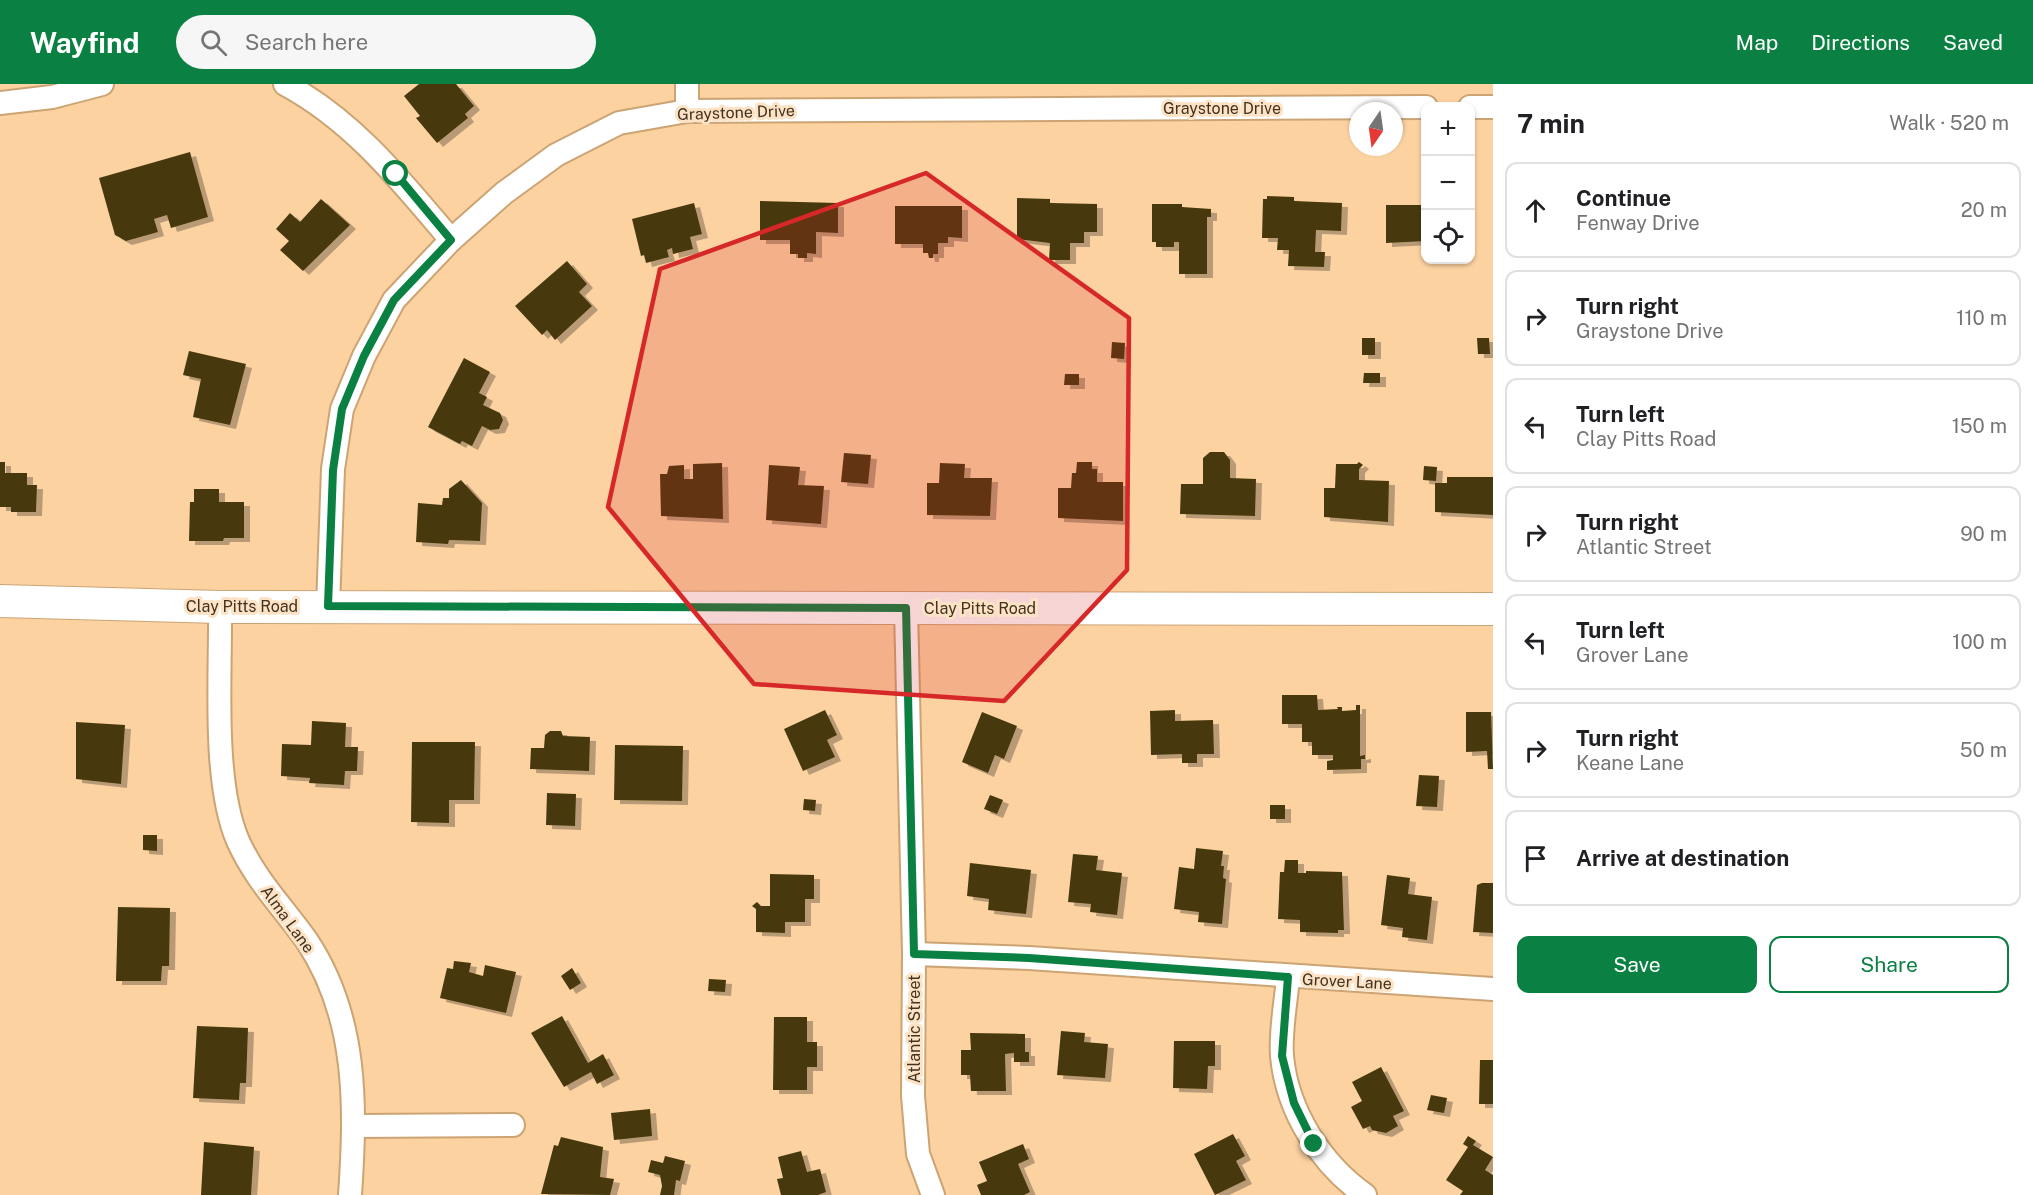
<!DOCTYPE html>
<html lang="en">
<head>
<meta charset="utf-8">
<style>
	body { margin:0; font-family:"Public Sans",sans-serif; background:#f6f6f6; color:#202124 }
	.controls { position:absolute; right:18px; top:18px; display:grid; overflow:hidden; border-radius:12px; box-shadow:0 2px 4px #0004 }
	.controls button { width:54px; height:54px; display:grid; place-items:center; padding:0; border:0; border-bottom:2px solid #e0e0e0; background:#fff; color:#202124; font:30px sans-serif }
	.compass { position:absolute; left:1349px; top:18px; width:54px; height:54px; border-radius:50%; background:#fff; box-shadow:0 2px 4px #0004; rotate:193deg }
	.stop { position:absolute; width:18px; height:18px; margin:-14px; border:4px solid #0b8043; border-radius:50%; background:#fff }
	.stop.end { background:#0b8043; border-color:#fff; box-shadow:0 2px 6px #0008 }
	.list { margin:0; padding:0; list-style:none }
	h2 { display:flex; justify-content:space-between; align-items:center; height:78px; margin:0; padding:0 24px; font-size:26px }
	h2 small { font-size:20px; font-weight:400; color:#757577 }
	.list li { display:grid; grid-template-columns:39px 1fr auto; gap:18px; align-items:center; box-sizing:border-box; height:96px; margin:0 12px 12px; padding:0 12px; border:2px solid #e0e0e0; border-radius:12px }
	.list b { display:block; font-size:22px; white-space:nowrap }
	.list p { margin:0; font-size:20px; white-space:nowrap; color:#757577 }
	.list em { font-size:20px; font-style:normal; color:#757577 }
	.actions { display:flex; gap:12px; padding:18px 24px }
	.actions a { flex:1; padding:14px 0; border:2px solid #0b8043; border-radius:12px; text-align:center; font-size:21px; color:#0b8043 }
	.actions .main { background:#0b8043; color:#fff }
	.icon { flex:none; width:33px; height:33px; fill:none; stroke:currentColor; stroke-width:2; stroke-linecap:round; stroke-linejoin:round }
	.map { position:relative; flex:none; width:1493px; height:1111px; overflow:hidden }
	header { display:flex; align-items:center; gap:36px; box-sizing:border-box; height:84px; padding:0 30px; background:#0b8043; color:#fff }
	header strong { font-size:28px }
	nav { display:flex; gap:33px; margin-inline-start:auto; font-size:21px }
	.search { width:420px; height:54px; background:#f6f6f6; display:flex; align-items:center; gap:15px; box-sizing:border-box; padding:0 21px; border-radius:33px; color:#757577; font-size:22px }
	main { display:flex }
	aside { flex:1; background:#fff }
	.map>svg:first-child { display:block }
</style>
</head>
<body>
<header>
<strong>Wayfind</strong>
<div class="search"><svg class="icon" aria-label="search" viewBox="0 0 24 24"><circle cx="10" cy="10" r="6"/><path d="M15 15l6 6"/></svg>Search here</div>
<nav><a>Map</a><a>Directions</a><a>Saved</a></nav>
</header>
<main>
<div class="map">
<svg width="1493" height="1111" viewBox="0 0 1493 1111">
	<defs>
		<filter id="shadow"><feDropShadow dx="6" dy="4" stdDeviation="0" flood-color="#0004"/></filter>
	</defs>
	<rect width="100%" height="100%" fill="#fcd2a1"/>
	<!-- building -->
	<g fill="#47390c" filter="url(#shadow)">
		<path d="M419,0H456L474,22L465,30L468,34L437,59L416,34L420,32L404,12Z"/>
		<path d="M190,68L208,133L171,144L167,131L154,135L158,148L126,157L115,151L99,94Z"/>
		<path d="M1267,112L1294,113V117L1342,119L1341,147L1316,146L1315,168H1325L1324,183L1288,182L1289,166H1277L1278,154H1262L1263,115H1267Z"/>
		<path d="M1017,114L1050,115V119L1097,120V148H1084V159H1070V176H1049L1050,159L1017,155Z"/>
		<path d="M321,115L350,141L303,187L280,166L289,157L276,145L290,129L300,138Z"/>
		<path d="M760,117L838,119V149L816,148V170L807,169V174H798V170H790V156H760Z"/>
		<path d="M694,119L702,150L690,153L693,165L673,170L672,164L667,166L669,173L646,179L644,171L641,172L632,135Z"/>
		<path d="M1152,120H1182V123L1211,125V133H1207V190H1179V158H1174V163H1156V158H1152Z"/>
		<path d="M1386,121H1426V157L1386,159Z"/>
		<path d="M895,122H962V154L948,153V159H938V170H933V174H929L928,169H923V160H895Z"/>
		<path d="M567,177L587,200L579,208L592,222L555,256L547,246L542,251L515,222Z"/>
		<rect x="1362" y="254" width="13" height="17"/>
		<path d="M1477,254H1489L1490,270H1478Z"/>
		<path d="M1112,258L1125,259L1124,275L1111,274Z"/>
		<path d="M189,267L246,280L230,341L193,333L201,295L183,291Z"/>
		<path d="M464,274L490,288L479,309L487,313L483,321L500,329L503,336L499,345L490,346L482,342L472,362L462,357L460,360L428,343Z"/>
		<path d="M1364,289H1380V299H1363Z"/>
		<path d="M1065,290H1079V301H1064Z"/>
		<path d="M1210,368H1224L1230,376V394L1256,395L1255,432L1180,430L1181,400H1203V374Z"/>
		<path d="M844,369L871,371L868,400L841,398Z"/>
		<path d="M0,378H5V389H27V401H37L36,428H11V423H0Z"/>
		<path d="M1077,378H1092V385H1097V398H1123V437L1058,434V404H1071L1072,389H1076Z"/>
		<path d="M1359,378L1363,381L1359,385V396L1389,397L1388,438L1324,433V404H1335L1336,380H1357Z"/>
		<path d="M722,379L723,435L661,432L660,390H667L669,382L684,381V395H693V380Z"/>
		<path d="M940,379L965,380L964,394H992L990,432L927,431V399H939Z"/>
		<path d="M769,381L800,383L798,401L824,402L821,440L766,436Z"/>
		<path d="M1424,382L1437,383L1436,397L1423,396Z"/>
		<path d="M1447,393H1493V431L1435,428V399H1447Z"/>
		<path d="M461,396L482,419L480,457L449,456L448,460L416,458L418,419L442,421L443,414H449V405Z"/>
		<path d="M194,405H219V418H244V454H224L223,457H189L190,418H194Z"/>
		<path d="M1282,611H1317L1318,626L1338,625L1337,623H1342V627L1356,626V621H1360V672L1365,671V675H1361V685L1327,686V677L1333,676V671H1312V658H1302V640H1282Z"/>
		<path d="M825,626L837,651L827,656L835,673L803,687L784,645Z"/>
		<path d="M1175,626V637L1213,636L1214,670H1197V679H1182V670L1151,671L1150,627Z"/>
		<path d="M982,628L1017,642L1004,675L995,671L988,689L962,678Z"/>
		<path d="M1466,628H1491L1493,685H1488L1487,667L1466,668Z"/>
		<path d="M312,637L346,639L345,663H358L357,687H345L344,701L309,699L310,694L281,692L282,660L311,661Z"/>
		<path d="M76,638L125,641L121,700L76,695Z"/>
		<path d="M550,647H561L563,652L590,653L589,687L530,685L531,664H544L545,651Z"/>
		<path d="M412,658H475L474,716H449V739L411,738Z"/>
		<path d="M615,661L683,662L682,717L614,716Z"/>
		<path d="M1419,691L1439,692L1437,723L1416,722Z"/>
		<path d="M547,709L576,710L575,742L546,741Z"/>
		<path d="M990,711L1003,716L997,730L984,725Z"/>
		<path d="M804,715L816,716L815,727L803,726Z"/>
		<rect x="1270" y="721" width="15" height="14"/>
		<path d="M143,751H157V767L143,766Z"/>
		<path d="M1196,764L1223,767L1221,782H1224L1223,794L1226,795L1222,840L1198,838L1199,828L1174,825L1179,783L1194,785Z"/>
		<path d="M1073,770L1098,772L1096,786L1122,789L1117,831L1090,828L1091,820L1068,818Z"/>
		<path d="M1285,776H1298V789H1306V787L1342,788L1344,846H1338V849L1300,848V836L1278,835L1280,788H1284Z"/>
		<path d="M970,779L1031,786L1026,830L988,826L989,815L967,812Z"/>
		<path d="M770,790L814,791V815H805V838H785V849L756,848V825L752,822L757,818L761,822H770Z"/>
		<path d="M1387,791L1410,794L1408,810L1432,813L1427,856L1402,853L1403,844L1381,841Z"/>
		<path d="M1482,799H1493V849L1473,848L1477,801Z"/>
		<path d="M118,823L170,824L169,882H162L161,897H116Z"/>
		<path d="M454,877L471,879L469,888L483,892L485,881L516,888L506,929L440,914L447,884L453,885Z"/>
		<path d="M572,884L581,899L570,906L561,892Z"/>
		<path d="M709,895L726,896L725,908L708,907Z"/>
		<path d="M562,932L588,979L603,970L614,991L597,1000L591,988L564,1003L531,949Z"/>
		<path d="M774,933H807V958H817V983H807V1006H773Z"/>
		<path d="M197,942L248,944L246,999H240L239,1016L193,1014Z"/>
		<path d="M1061,947L1085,949L1084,958L1108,960L1105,994L1057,991Z"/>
		<path d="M970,949L1025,950V968H1029V978H1014V969L1005,970L1006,1007H971L970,991H961V966H971Z"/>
		<path d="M1174,957H1215V982H1208L1207,1005L1173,1004Z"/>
		<path d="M1480,976H1493V1020H1479Z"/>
		<path d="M1381,983L1404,1027L1393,1032L1398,1042L1386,1049L1372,1046L1370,1042L1363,1045L1351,1023L1362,1017L1352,998Z"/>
		<path d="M1431,1011L1447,1014L1444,1029L1427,1026Z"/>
		<path d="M650,1025L652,1052L614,1056L611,1029Z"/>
		<path d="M1233,1050L1245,1072L1236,1077L1246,1096L1215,1111L1194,1070Z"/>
		<path d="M1468,1052L1476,1057L1473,1061L1493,1073L1485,1086L1493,1091V1111H1460L1463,1107L1446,1096L1468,1063L1463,1060Z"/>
		<path d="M561,1053L603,1063L600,1093L614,1095L610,1111L541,1110L554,1061L558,1062Z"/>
		<path d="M204,1058L254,1063L251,1111H201Z"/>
		<path d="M1023,1060L1029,1075L1018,1080L1030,1108L1024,1111H981L977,1101L987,1097L979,1078Z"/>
		<path d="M801,1067L807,1088L820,1085L826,1108L818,1111H781L777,1095L783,1094L778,1073Z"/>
		<path d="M665,1072L685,1077L680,1097L676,1096L674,1111H660L662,1102L660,1091L648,1088L651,1076L663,1079Z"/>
	</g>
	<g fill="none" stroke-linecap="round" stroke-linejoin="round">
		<defs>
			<g id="street">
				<path d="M285,0C354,37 401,97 451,156"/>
				<path d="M0,19L52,13L102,0"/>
				<path d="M1470,23H1493"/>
				<path d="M687,27V0"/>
				<path d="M328,522L333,385L342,325L364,272L394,216L451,156L504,109L556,71L619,39L687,27L1426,23"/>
				<path d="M220,523C221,589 212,697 238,757C256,797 283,823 307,857C358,934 356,1023 350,1111"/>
				<path d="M906,524L914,870L913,1012L918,1070L933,1111"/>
				<path d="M914,870L1029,874L1493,905"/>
				<path d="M1288,893C1286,919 1280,947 1282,972C1287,1027 1321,1080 1365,1111"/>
				<path d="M355,1042L513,1041"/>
			</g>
			<path id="secondary" d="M0,517L220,523L1493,525"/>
		</defs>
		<!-- street casing -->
		<use href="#street" stroke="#cca474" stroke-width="26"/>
		<!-- secondary casing -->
		<use href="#secondary" stroke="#cca474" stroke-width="34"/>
		<!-- street -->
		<use href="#street" stroke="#fff" stroke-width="22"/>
		<!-- secondary -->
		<use href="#secondary" stroke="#fff" stroke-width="32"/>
	</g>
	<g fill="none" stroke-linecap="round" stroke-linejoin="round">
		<!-- route -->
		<path stroke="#0b8043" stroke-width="8" d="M396,90L451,156L394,216L364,272L342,325L333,386L328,522L906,524L914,870L1029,874L1288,893L1282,972L1294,1019L1314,1060"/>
	</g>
	<!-- marked area -->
	<path fill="#d62828" fill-opacity="0.2" stroke="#d62828" stroke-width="4.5" stroke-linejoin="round" d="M926,89L1129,234L1127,486L1004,617L754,600L608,423L660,185Z"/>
	<g text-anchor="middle" stroke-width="6" stroke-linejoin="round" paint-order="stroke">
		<!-- street labels -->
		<g font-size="16" fill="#43321e" stroke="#fce3c6">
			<text x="1222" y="30">Graystone Drive</text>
			<text transform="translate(736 28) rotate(-2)" y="6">Graystone Drive</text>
			<text x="242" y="528">Clay Pitts Road</text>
			<text x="980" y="530">Clay Pitts Road</text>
			<text transform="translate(288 835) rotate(54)" y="6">Alma Lane</text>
			<text transform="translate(1347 897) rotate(3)" y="6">Grover Lane</text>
			<text transform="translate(914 945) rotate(-90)" y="6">Atlantic Street</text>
		</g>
	</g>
</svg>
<div class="controls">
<button>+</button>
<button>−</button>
<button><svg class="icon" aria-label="locate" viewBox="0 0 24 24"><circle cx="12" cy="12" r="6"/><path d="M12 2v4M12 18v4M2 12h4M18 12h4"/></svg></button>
</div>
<svg class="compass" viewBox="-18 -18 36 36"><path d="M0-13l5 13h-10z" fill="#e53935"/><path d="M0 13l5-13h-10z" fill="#757577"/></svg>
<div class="stop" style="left:396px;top:90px"></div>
<div class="stop end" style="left:1314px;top:1060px"></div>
</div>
<aside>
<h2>7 min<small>Walk · 520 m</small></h2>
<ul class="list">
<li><svg class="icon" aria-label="ahead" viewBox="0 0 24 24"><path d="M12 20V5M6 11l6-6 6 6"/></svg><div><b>Continue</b><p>Fenway Drive</p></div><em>20 m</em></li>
<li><svg class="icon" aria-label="right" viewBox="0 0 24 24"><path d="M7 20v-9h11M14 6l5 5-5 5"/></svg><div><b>Turn right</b><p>Graystone Drive</p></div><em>110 m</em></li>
<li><svg class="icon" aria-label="left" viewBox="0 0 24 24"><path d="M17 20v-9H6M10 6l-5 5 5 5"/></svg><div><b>Turn left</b><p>Clay Pitts Road</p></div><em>150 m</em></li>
<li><svg class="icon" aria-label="right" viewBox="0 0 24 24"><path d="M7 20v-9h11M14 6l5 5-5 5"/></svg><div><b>Turn right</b><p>Atlantic Street</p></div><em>90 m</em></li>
<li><svg class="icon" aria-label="left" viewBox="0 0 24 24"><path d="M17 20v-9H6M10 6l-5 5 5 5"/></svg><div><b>Turn left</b><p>Grover Lane</p></div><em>100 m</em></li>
<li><svg class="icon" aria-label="right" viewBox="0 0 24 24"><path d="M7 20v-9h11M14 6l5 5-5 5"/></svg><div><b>Turn right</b><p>Keane Lane</p></div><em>50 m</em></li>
<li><svg class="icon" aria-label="arrive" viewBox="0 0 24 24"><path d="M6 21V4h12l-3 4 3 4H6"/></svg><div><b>Arrive at destination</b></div></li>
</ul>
<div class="actions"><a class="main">Save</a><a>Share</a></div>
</aside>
</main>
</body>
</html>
